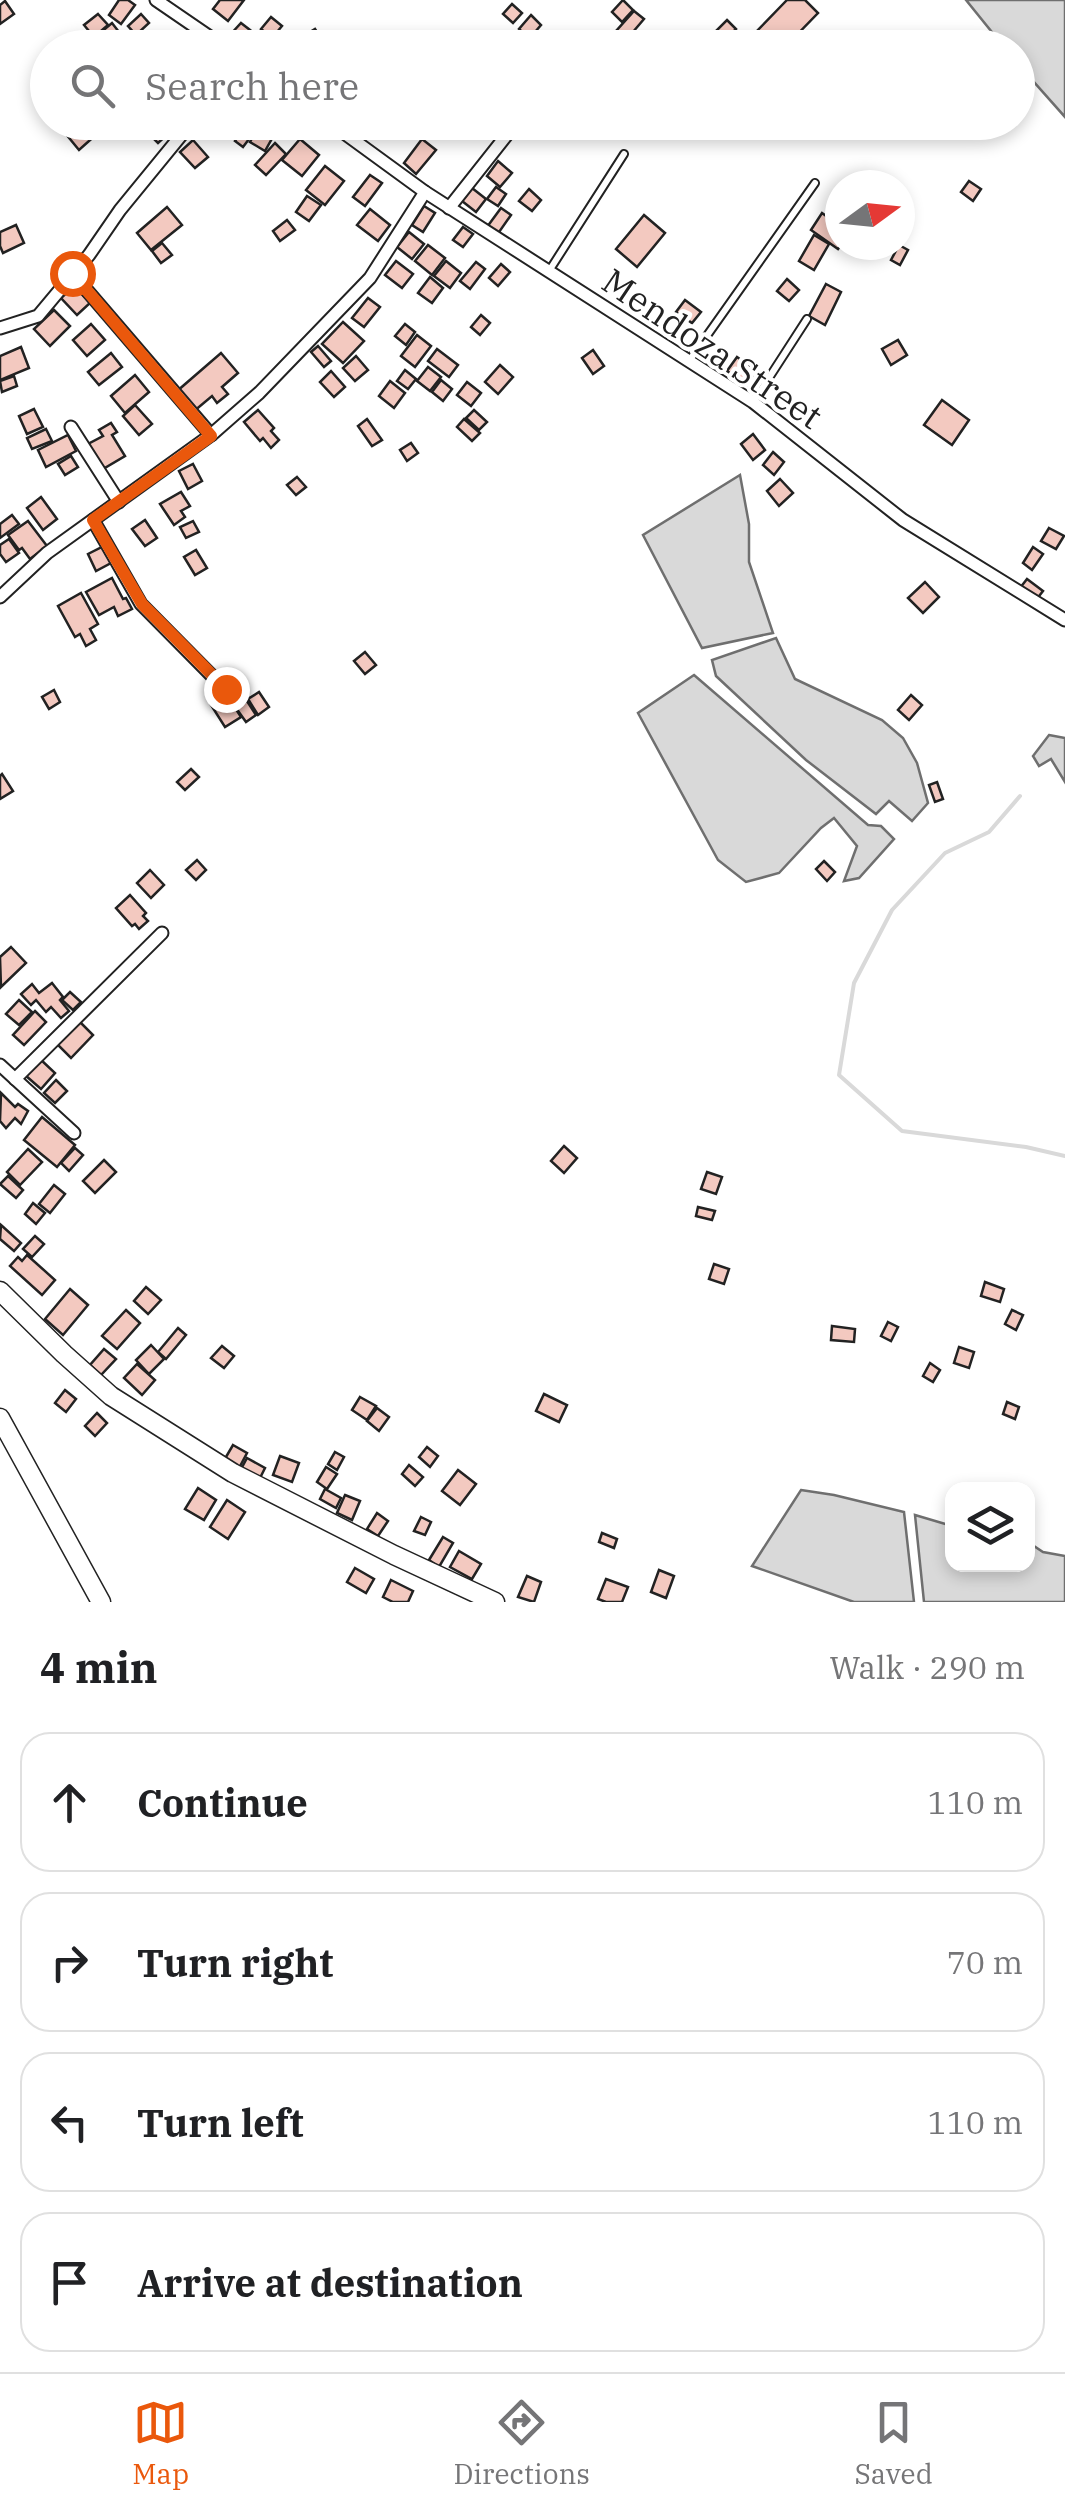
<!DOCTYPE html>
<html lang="en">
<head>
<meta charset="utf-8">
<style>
	body { margin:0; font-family:"IBM Plex Serif",serif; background:#f2f2f2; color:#202124 }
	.controls { position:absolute; right:30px; bottom:30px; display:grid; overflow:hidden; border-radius:20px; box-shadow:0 5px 15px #0003 }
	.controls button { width:90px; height:90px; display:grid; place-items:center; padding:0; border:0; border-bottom:2px solid #e0e0e0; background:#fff; color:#202124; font:50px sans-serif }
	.compass { position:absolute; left:825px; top:170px; width:90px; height:90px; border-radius:50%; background:#fff; box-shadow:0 5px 15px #0003; rotate:75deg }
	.stop { position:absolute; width:30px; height:30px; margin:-22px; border:8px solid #ea580c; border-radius:50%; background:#fff }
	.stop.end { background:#ea580c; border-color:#fff; box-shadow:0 2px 10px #0008 }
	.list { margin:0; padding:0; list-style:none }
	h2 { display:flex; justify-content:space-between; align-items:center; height:130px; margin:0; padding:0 40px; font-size:42px }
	h2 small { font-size:32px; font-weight:400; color:#757577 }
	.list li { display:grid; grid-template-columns:65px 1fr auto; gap:30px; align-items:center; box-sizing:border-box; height:140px; margin:0 20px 20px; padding:0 20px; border:2px solid #e0e0e0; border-radius:30px }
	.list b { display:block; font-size:38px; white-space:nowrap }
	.list em { font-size:32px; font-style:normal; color:#757577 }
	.icon { flex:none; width:55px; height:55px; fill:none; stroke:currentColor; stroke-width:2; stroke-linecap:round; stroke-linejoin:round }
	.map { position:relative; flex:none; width:1065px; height:1602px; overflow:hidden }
	.search { position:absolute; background:#fff; box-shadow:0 5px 15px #0003; left:30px; right:30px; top:30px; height:110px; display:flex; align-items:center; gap:25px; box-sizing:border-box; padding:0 35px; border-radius:55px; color:#757577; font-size:38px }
	.sheet { height:770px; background:#fff }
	nav { display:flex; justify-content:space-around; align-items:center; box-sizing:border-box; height:140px; border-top:2px solid #e0e0e0; background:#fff; font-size:28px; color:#757577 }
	nav a { display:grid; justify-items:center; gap:5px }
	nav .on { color:#ea580c }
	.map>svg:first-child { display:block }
</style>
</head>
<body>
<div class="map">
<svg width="1065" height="1602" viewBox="0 0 1065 1602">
	<rect width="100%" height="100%" fill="#fff"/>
	<!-- water -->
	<g fill="#d9d9d9" stroke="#6f6f6f" stroke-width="2.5">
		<path d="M966,0H1065V117L1018,64V48L1004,47Z"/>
		<path d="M740,475L749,524V562L773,633L702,648L643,535Z"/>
		<path d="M776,638L795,679L882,720L903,738L917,763L928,803L912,821L889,801L876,814L806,760L716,676L712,660Z"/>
		<path d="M694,675L868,825L881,826L894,839L859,878L844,881L857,846L834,818L821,828L779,873L746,882L718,860L638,713Z"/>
		<path d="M1049,735L1065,738V782L1051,759L1039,766L1033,756Z"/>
		<path d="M801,1490L834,1495L904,1512L914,1602H854L752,1566Z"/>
		<path d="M915,1515L952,1526V1564H1028V1542L1043,1552L1065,1556V1602H924Z"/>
	</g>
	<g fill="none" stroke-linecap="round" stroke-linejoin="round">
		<!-- stream -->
		<path stroke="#d9d9d9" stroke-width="4" d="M1020,796L989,832L945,853L892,910L854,983L839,1075L902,1131L1026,1147L1065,1156"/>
	</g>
	<!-- building -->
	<g fill="#f3c9c0" stroke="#222" stroke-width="2.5">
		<path d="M119,0H128L135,5L121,24L109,15Z"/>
		<path d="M220,0H244L228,21L213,9Z"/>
		<path d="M623,0L633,10L622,22L612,12Z"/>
		<path d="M787,0H805L818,13L784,48H772L756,32Z"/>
		<path d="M5,1L14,14L0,24V5Z"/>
		<path d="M512,4L522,13L513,23L503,14Z"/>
		<path d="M634,11L644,19L627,39L617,30Z"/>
		<path d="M98,14L108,25L94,37L84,25Z"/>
		<path d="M141,14L149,23L136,35L128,26Z"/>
		<path d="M531,15L541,25L529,39L519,29Z"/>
		<path d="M271,17L282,26L272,38L261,29Z"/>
		<path d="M727,20L736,29L726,39L717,30Z"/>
		<path d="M112,23L119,32L102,47L94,38Z"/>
		<path d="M241,23L250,30L238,43L229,36Z"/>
		<path d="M315,29L321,38L308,46L302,37Z"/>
		<path d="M67,122H91L99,132L79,150L61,128Z"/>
		<path d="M151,122H164L171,131L158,143L144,129Z"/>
		<path d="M254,122L280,124L265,151L250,142L258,128L252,124Z"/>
		<path d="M484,122H513L500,138Z"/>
		<path d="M243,129L252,135L243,147L235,141Z"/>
		<path d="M300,139L319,155L302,176L282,160Z"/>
		<path d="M422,139L436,150L416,174L404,163Z"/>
		<path d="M193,140L208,157L195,168L180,152Z"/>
		<path d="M275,143L286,154L266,175L255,165Z"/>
		<path d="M498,161L512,173L500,187L487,176Z"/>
		<path d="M325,166L344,181L325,205L306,190Z"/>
		<path d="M370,175L382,183L365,206L353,197Z"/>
		<path d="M969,181L981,189L973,201L961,192Z"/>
		<path d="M496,187L506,194L498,206L487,199Z"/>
		<path d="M472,188L486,199L476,212L462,201Z"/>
		<path d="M529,189L541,200L532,211L519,201Z"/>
		<path d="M307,196L321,205L309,221L296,212Z"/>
		<path d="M424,206L435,213L423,232L412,225Z"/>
		<path d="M167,207L182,225L151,250L137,233Z"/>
		<path d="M501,208L511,215L497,235L487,227Z"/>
		<path d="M370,209L390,225L378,241L357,225Z"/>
		<path d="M822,213L840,226L841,245L838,249L811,230Z"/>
		<path d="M644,215L665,233L637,267L616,249Z"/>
		<path d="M287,220L295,230L280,241L273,231Z"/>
		<path d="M16,225L24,243L3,253L0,246V232Z"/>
		<path d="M463,227L473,234L463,247L453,240Z"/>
		<path d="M409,232L424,244L412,259L397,247Z"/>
		<path d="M814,235L829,244L814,270L799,261Z"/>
		<path d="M162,243L172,255L161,263L152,251Z"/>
		<path d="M428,245L445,258L432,275L415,261Z"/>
		<path d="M899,245L908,250L900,265L891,260Z"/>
		<path d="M396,261L413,274L402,288L385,275Z"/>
		<path d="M446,261L461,273L450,288L434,276Z"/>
		<path d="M476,262L485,269L470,289L460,281Z"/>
		<path d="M501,264L510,272L498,286L489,278Z"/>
		<path d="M430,277L443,288L432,303L418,293Z"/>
		<path d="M787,279L799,290L789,301L777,291Z"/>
		<path d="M826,284L841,292L825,325L809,316Z"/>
		<path d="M74,286L90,303L77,315L61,298Z"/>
		<path d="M368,298L380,307L364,327L352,318Z"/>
		<path d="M685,300L701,312L692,323L676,312Z"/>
		<path d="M54,310L70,326L50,346L34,329Z"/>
		<path d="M481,315L490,323L480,335L471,327Z"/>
		<path d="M343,322L364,341L343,363L322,344Z"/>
		<path d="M91,324L105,340L87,356L73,340Z"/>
		<path d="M405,324L415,332L406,345L395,336Z"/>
		<path d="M417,335L431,346L415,367L401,356Z"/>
		<path d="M898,340L907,355L891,365L882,349Z"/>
		<path d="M318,346L331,361L324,367L311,352Z"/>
		<path d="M21,347L29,368L0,380V356Z"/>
		<path d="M437,349L458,365L449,377L428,361Z"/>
		<path d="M593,350L604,366L593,374L582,358Z"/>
		<path d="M111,353L122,367L99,385L88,372Z"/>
		<path d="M221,353L238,373L222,387L228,394L217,403L212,396L193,412L176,392Z"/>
		<path d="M356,356L368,370L355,381L343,368Z"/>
		<path d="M737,357L753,368L750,373L754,376L748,385L727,371Z"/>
		<path d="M500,365L513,377L498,394L485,382Z"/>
		<path d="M428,367L441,377L430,391L417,381Z"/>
		<path d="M405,370L416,379L408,389L397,381Z"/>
		<path d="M331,371L345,387L334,397L320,382Z"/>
		<path d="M135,375L149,392L125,413L111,396Z"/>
		<path d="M14,376L17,386L2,392L0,381Z"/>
		<path d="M441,380L452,389L443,401L432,392Z"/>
		<path d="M390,381L405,393L394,408L379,396Z"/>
		<path d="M467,382L481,393L471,406L457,395Z"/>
		<path d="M942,400L969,420L952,445L924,425Z"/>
		<path d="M135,405L152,424L139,435L123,416Z"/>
		<path d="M34,409L43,427L27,434L19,416Z"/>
		<path d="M258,410L274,428L271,431L279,440L271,448L263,438L260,441L244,422Z"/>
		<path d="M474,410L487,422L479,430L466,418Z"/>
		<path d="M367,419L382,440L372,446L358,426Z"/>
		<path d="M464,419L480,433L472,441L457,427Z"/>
		<path d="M111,423L117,432L112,435L125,456L103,469L88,444L103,436L99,430Z"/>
		<path d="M46,429L52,441L32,449L27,438Z"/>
		<path d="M753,434L765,450L753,460L741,444Z"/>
		<path d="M68,435L76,451L46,467L38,450Z"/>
		<path d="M411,443L418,453L407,461L400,450Z"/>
		<path d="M773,452L784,462L774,475L763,465Z"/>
		<path d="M71,456L78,467L65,475L58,464Z"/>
		<path d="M193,464L202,481L188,489L179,471Z"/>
		<path d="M297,477L306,487L296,495L287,485Z"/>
		<path d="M780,479L793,493L779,506L767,491Z"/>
		<path d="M181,492L190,506L181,511L185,517L174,525L160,504Z"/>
		<path d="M41,497L57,519L43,530L27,508Z"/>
		<path d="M12,515L19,524L0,538V524Z"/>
		<path d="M145,520L157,538L145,546L132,529Z"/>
		<path d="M28,521L47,546L30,559L22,548L19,550L8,535Z"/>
		<path d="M193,521L199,532L186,538L180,527Z"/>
		<path d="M1049,528L1064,536L1056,549L1041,541Z"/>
		<path d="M9,539L19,553L6,562L0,554V545Z"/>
		<path d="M102,547L111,563L96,571L88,554Z"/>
		<path d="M1033,547L1043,554L1032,570L1023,563Z"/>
		<path d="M196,550L207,568L195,575L184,557Z"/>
		<path d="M112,578L123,599L126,598L132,609L118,616L114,607L99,615L86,592Z"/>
		<path d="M1027,579L1043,591L1036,600L1020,588Z"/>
		<path d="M925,582L939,597L923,613L908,598Z"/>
		<path d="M81,593L98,624L90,629L96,640L86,646L80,634L75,637L58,606Z"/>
		<path d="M365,652L376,665L365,674L354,661Z"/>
		<path d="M54,690L60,702L49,709L42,697Z"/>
		<path d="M259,692L269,707L258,715L248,699Z"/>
		<path d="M227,695L241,717L225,727L211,705Z"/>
		<path d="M911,695L922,705L909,720L898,710Z"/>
		<path d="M247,701L256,715L246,722L236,708Z"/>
		<path d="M191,769L199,777L185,790L177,782Z"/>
		<path d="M2,774L13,791L0,799V776Z"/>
		<path d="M937,782L943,799L935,802L929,785Z"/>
		<path d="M197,860L206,870L196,880L186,870Z"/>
		<path d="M824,861L835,872L827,881L816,869Z"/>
		<path d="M150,870L164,885L151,898L137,883Z"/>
		<path d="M130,895L146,913L143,916L148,921L139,929L135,924L132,926L116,908Z"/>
		<path d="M11,947L26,963L1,987L0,957Z"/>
		<path d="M52,983L63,997L60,1000L69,1011L61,1018L51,1007L46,1012L36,1000L31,1005L21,994L32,984L39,993Z"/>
		<path d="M70,992L81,1002L73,1010L62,1000Z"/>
		<path d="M19,1000L32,1012L19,1025L6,1014Z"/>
		<path d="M35,1011L46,1022L24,1045L13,1035Z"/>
		<path d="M78,1020L93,1035L71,1058L56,1043Z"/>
		<path d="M39,1058L55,1073L41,1089L25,1075Z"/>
		<path d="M56,1080L67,1091L55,1103L44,1093Z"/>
		<path d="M1,1093L15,1107L18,1104L28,1111L21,1124L15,1118L6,1128L0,1121Z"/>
		<path d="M42,1117L75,1145L57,1167L24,1140Z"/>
		<path d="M564,1146L577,1158L564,1173L551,1161Z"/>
		<path d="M75,1148L83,1155L69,1171L61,1163Z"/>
		<path d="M28,1149L42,1162L20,1185L7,1172Z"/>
		<path d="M104,1160L116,1172L95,1193L83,1181Z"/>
		<path d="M707,1172L722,1177L716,1194L701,1189Z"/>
		<path d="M8,1176L23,1190L16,1198L0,1184Z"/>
		<path d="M54,1185L65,1194L50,1213L39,1204Z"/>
		<path d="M33,1203L45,1213L36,1224L25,1214Z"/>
		<path d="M698,1207L715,1211L712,1220L696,1216Z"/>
		<path d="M1,1225L21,1243L14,1251L0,1239Z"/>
		<path d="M35,1236L44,1244L32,1257L23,1249Z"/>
		<path d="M27,1255L55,1280L42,1295L10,1266L18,1257L22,1261Z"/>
		<path d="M714,1264L729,1269L724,1284L709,1279Z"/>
		<path d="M985,1282L1004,1289L1000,1302L981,1296Z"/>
		<path d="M146,1287L161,1300L148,1314L134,1301Z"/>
		<path d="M70,1289L88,1305L63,1335L45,1319Z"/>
		<path d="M126,1310L140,1323L117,1349L102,1336Z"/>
		<path d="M1012,1310L1023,1315L1016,1330L1005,1324Z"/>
		<path d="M888,1322L898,1327L891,1341L881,1336Z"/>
		<path d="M832,1326L855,1329L854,1342L831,1340Z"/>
		<path d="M178,1328L186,1335L166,1359L158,1352Z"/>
		<path d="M151,1345L164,1359L149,1374L136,1360Z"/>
		<path d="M222,1346L234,1356L224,1368L211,1358Z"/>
		<path d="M959,1347L974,1352L969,1368L954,1363Z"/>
		<path d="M104,1349L116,1359L101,1375L90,1365Z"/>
		<path d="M930,1363L940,1370L933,1382L923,1376Z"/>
		<path d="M137,1364L155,1380L142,1395L124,1378Z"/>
		<path d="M65,1390L76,1399L66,1412L55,1403Z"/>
		<path d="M544,1394L567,1405L559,1422L536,1411Z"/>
		<path d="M360,1397L376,1406L367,1420L352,1410Z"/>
		<path d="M1007,1402L1019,1407L1015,1419L1003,1414Z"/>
		<path d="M377,1408L389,1417L379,1431L367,1421Z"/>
		<path d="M97,1413L107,1423L95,1436L85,1426Z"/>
		<path d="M233,1445L247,1453L238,1470L223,1462Z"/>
		<path d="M427,1447L438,1456L430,1467L419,1457Z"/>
		<path d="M335,1452L344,1457L337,1470L328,1464Z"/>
		<path d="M280,1456L299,1463L292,1482L273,1475Z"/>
		<path d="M247,1458L265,1468L258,1482L240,1471Z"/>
		<path d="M409,1465L423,1477L415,1486L402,1474Z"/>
		<path d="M326,1467L337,1474L327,1489L317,1482Z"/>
		<path d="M458,1470L476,1484L460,1505L442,1491Z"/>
		<path d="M198,1488L216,1500L204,1520L185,1509Z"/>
		<path d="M325,1489L341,1498L336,1508L320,1499Z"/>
		<path d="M345,1495L360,1501L352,1520L337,1513Z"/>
		<path d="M227,1500L245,1512L228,1539L210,1527Z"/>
		<path d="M377,1513L388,1521L378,1536L367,1529Z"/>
		<path d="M421,1517L431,1522L425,1535L414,1531Z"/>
		<path d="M602,1533L617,1539L614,1548L599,1542Z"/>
		<path d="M443,1537L453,1543L439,1567L429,1560Z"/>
		<path d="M459,1551L481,1564L472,1579L450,1567Z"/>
		<path d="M355,1568L374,1579L366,1593L347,1582Z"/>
		<path d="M659,1570L674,1576L666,1598L651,1592Z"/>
		<path d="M527,1576L541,1582L534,1602L518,1597Z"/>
		<path d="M606,1579L628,1587L622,1602H606L598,1599Z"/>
		<path d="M391,1580L413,1591L408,1602H393L383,1597Z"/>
	</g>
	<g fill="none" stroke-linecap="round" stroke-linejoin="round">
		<defs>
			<g id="lane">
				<path d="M549,271L624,154"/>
				<path d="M689,361L815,183"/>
				<path d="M754,401L807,319"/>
			</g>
			<g id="street">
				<path d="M156,0L226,48"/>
				<path d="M329,122L425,192L753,402L903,520L1065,620"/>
				<path d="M449,208L517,122"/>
				<path d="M72,273L211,435"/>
				<path d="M0,328L38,316L89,255L120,210L192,122"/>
				<path d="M71,427L119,502"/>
				<path d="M93,520L141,604L225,689"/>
				<path d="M0,597L47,553L211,435L259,393L370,278L425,192"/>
				<path d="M0,1065L74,1133"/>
				<path d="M15,1079L162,933"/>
			</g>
			<g id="secondary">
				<path d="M0,1291L64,1354L111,1396L233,1473L394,1555L495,1602"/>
				<path d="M0,1418L101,1602"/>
			</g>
		</defs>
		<!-- lane casing -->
		<use href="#lane" stroke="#222" stroke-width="10"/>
		<!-- street casing -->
		<use href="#street" stroke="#222" stroke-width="15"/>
		<!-- secondary casing -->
		<use href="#secondary" stroke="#222" stroke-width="21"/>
		<!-- lane -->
		<use href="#lane" stroke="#fff" stroke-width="6"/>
		<!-- street -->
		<use href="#street" stroke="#fff" stroke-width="11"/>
		<!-- secondary -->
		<use href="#secondary" stroke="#fff" stroke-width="18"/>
	</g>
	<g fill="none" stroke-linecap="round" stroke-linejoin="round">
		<!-- route -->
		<path stroke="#ea580c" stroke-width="12" d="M72,273L211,436L93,520L142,604L226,689"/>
	</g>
	<g text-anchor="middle" stroke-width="8" stroke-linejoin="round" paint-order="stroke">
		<!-- street labels -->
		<g font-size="35" fill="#222" stroke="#fff">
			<text transform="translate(712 349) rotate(34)" y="12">Mendoza Street</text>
		</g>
	</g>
</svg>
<div class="controls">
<button><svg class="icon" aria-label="layers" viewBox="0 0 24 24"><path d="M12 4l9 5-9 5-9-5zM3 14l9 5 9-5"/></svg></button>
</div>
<svg class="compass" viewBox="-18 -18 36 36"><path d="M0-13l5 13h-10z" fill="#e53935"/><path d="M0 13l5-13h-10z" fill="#757577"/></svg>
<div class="stop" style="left:72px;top:273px"></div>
<div class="stop end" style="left:226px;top:689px"></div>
<div class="search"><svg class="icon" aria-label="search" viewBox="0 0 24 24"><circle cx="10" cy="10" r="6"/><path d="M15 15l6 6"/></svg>Search here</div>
</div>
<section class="sheet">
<h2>4 min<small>Walk · 290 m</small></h2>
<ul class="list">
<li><svg class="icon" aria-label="ahead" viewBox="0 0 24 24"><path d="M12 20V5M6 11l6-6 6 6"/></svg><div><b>Continue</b></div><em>110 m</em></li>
<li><svg class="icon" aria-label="right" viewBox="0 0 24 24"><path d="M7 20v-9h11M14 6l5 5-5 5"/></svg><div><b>Turn right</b></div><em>70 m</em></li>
<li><svg class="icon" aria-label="left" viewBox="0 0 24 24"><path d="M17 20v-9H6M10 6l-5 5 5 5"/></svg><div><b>Turn left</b></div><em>110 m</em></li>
<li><svg class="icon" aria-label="arrive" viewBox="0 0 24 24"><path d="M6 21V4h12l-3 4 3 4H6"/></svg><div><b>Arrive at destination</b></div></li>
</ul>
</section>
<nav>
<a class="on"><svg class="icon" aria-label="map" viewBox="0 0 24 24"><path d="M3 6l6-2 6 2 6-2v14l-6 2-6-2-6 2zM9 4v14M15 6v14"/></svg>Map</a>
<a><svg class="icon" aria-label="directions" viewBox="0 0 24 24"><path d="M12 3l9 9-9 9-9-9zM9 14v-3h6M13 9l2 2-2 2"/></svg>Directions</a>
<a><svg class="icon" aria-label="saved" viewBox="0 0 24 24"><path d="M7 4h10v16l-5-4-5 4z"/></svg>Saved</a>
</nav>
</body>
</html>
